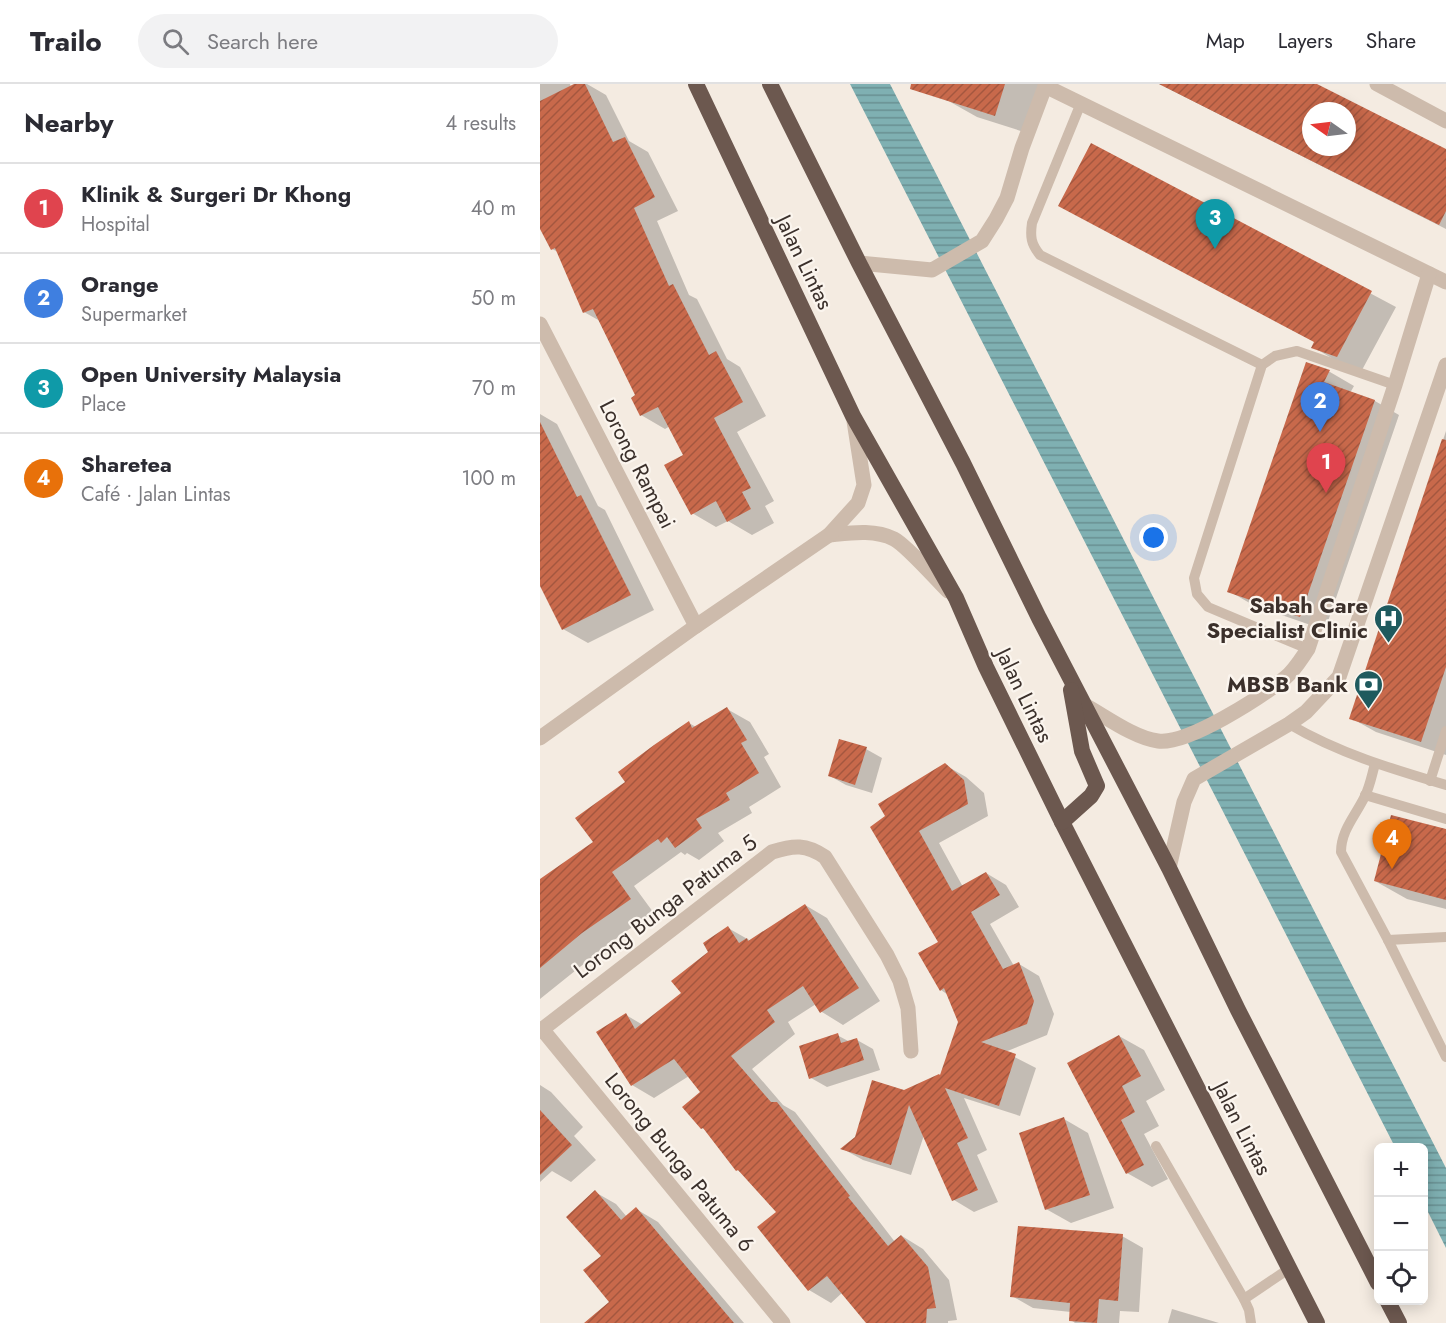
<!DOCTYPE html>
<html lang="en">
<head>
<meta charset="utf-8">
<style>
	body { margin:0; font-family:Jost,sans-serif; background:#f2f2f3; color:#2b2b33 }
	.controls { position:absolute; right:18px; bottom:18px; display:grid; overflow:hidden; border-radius:9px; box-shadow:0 3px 15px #0003 }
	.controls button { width:54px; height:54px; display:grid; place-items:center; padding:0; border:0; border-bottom:2px solid #e1e1e2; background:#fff; color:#2b2b33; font:30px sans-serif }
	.compass { position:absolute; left:762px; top:18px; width:54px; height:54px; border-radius:50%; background:#fff; box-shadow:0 3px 15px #0003; rotate:284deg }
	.you { position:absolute; left:614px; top:454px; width:21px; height:21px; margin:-15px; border:4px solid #fff; border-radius:50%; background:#1a73e8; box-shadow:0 0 0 9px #1a73e833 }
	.badge { display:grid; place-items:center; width:39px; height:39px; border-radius:50%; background:#db2777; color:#fff; font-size:20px; font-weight:700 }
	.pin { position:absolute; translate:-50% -50px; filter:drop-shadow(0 2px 3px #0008) }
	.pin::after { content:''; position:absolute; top:32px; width:21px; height:18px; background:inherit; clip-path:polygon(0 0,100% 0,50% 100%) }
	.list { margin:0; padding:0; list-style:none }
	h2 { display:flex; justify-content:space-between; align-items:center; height:78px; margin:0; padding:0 24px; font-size:26px }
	h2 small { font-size:20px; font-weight:400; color:#7c7c81 }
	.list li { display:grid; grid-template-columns:39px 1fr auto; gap:18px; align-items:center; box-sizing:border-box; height:90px; padding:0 24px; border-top:2px solid #e1e1e2 }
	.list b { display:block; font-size:22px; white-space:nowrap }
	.list p { margin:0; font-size:20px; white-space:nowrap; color:#7c7c81 }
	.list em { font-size:20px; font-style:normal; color:#7c7c81 }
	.icon { flex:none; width:33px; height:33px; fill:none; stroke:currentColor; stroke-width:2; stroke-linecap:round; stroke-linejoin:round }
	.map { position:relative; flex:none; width:906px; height:1239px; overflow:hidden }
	header { display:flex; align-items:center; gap:36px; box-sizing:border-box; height:84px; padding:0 30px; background:#fff; border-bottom:2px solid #e1e1e2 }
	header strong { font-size:28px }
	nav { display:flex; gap:33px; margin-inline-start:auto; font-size:21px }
	.search { width:420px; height:54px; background:#f2f2f3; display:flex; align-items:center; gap:15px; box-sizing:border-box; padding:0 21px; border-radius:33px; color:#7c7c81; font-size:22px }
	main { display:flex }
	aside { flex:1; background:#fff }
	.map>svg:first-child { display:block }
</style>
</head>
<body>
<header>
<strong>Trailo</strong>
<div class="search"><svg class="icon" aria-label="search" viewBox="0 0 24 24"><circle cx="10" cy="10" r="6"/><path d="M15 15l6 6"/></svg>Search here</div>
<nav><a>Map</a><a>Layers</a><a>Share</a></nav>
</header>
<main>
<aside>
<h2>Nearby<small>4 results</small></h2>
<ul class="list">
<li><span class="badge" style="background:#e0444e">1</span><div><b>Klinik &amp; Surgeri Dr Khong</b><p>Hospital</p></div><em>40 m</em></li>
<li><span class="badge" style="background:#3f7fe0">2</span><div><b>Orange</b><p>Supermarket</p></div><em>50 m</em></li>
<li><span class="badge" style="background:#0f9aa8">3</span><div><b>Open University Malaysia</b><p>Place</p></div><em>70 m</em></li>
<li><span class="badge" style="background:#e8710a">4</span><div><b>Sharetea</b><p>Café · Jalan Lintas</p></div><em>100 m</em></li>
</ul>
</aside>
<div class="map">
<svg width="906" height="1239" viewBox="0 0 906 1239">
	<defs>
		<pattern id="water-rules" width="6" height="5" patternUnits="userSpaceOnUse" patternTransform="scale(1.5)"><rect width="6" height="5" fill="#7fb0b2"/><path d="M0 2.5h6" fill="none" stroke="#699091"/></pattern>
		<pattern id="building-hatch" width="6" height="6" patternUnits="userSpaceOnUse" patternTransform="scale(1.5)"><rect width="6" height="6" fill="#c8694b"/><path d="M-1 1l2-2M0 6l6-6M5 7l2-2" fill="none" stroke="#a4573f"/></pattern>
	</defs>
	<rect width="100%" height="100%" fill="#f4ebe1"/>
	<!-- water -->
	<path fill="url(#water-rules)" d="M310,0H350L906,1084V1164L884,1120V1064L855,1063Z"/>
	<!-- shadow -->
	<g fill="#0003" fill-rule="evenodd">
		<path d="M0,0H30L31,3L37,0H47L66,11L89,57L108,68L138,127L117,137L149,211L157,215L187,275L200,283L226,332L197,348L234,417L225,422L234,439L212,451L188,437L176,443L152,429L145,371L130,342L125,345L101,331L97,312L60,237L44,228L18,168L12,165L0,141Z"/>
		<path d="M410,0H502L487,49L437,33L405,15Z"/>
		<path d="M619,0H773L906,67V145ZM771,27H807V63H771Z"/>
		<path d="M552,61L856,223L822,286L798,278L773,263L775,258Z"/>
		<path d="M767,280L790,288L814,302L810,309L835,317L859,331L785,546L713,521L689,507Z"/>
		<path d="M0,330L17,340L58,422L65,426L114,526L48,559L23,545L0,498Z"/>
		<path d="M906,347V671L836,648L811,634Z"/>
		<path d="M187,625L210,638L229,670L224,673L241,703L209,723L212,729L178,749L184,757L159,776L147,769L145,771L141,768L94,802L113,828L66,862L0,915V796L55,759L87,698L149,639L156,643Z"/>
		<path d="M326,665L342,674L332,709L306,701L290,692Z"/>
		<path d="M405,681L426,693L444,709L448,732L399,759L423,803L446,789L466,801L479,823L450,840L474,882L479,880L499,892L514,930L507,951L465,968L496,984L480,1032L424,1014L447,1066L437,1071L458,1118L434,1128L414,1116L384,1051L371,1091L323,1076L303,1065L364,1007L401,993L419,938L408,911L401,906L400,858L347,733Z"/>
		<path d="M906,746V825L867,815L835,797Z"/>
		<path d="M265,821L287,834L340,917L303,941L282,928L276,920L248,938L255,950L212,985L243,1021L255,1028L355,1158L362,1152L383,1165L409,1196L417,1236L408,1237V1239H328L303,1208L291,1219L269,1206L219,1143L238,1128L204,1090L197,1086L166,1046L162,1044V1008L149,992L114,1014L92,1001L59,949L86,931L103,941L143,909L188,844L211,857Z"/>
		<path d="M297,951L310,958L317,956L333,965L340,986L287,1003L271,994Z"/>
		<path d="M579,952L604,966L625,1006L606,1017L619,1042L604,1050L628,1095L612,1103L587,1089L529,979Z"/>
		<path d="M0,1001L11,1008L43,1043L34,1052L56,1076L31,1098L12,1087L0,1098Z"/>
		<path d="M524,1035L548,1049L574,1124L531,1139L506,1125Z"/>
		<path d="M55,1108L76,1120L87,1133L96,1125L118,1138L204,1239H69L72,1218L63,1172Z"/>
		<path d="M582,1152L603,1164L599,1228L580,1227L579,1239H535L531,1236V1228L493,1224L472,1212Z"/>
		<path d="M632,1225L679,1239H628Z"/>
	</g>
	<!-- building -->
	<g fill="url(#building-hatch)" fill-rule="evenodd">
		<path d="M34,0H45L73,58L85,53L115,113L94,124L129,202L133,200L169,271L176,267L203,318L174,334L211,404L202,408L211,425L187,438L176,417L151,431L124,381L143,371L118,323L100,332L91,314L95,311L53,225L43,229L15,164L11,166L0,145V17Z"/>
		<path d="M371,0H465L455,32L370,5Z"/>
		<path d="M619,0H777L906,65V127L899,141ZM771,27H807V63H771Z"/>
		<path d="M551,59L832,207L797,273L771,264L774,258L518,122Z"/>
		<path d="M766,278L790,286L784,298L835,316L760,533L687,508Z"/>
		<path d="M0,338L37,413L41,411L91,511L22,546L0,502Z"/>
		<path d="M902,355L906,356V583L881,658L809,635Z"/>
		<path d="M187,623L207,656L201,659L219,689L186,709L190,716L156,735L162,744L135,764L127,753L121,759L118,755L72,788L91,815L42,849L0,884V795L53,758L35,734L85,698L78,688L114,661L149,637L152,644Z"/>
		<path d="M299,655L327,663L315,701L288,692Z"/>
		<path d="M405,679L424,696L428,720L379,747L412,807L446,788L460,811L431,828L463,885L479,878L494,917L487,940L441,958L476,970L459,1022L405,1004L428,1054L417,1059L438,1106L412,1117L369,1021L351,1081L300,1065L315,1053L332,996L364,1006L399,990L400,991L418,938L404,904L400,907L378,869L398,858L330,743L345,732L338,720Z"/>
		<path d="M851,731L906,745V816L834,797Z"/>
		<path d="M265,820L319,904L280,929L263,902L227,926L235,938L191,972L231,1018H237L310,1112L308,1113L348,1162L361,1151L388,1183L396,1224L387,1225L386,1239H326L287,1192L268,1207L217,1143L236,1128L198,1086L196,1087L163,1044L161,1045L142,1023L160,1008L134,975L91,1002L56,948L86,929L95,945L141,909L131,897L168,868L163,859L188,842L199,859L207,854L208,857Z"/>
		<path d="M298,949L301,959L317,954L324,976L269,995L259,962Z"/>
		<path d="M579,951L601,992L582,1002L595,1028L581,1036L604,1081L586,1090L527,979Z"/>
		<path d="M0,1026L32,1061L0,1091Z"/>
		<path d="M524,1033L550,1111L505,1126L479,1049Z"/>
		<path d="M55,1106L81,1136L96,1123L194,1239H44L69,1218L43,1186L61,1172L26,1133Z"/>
		<path d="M478,1142L583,1150L578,1217L559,1215L557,1239L529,1237L530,1219L470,1213Z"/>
	</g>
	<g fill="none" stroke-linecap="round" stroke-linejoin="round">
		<!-- service -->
		<g stroke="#cdbbac" stroke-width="10">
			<path d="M541,19L492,139C490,153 491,160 500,171L722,281"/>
			<path d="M768,565L668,523L657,510L654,494L722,281L735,272L757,267L855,301"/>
			<path d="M749,640C798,669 852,685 906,701"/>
			<path d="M835,680C832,690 830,702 825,712C816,731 801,746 801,768L848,856L906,973"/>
			<path d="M890,697L906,647"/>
			<path d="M825,711L906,735"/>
			<path d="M848,856L906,853"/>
			<path d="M616,1062L704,1215L709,1226L711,1239"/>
			<path d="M704,1215L750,1184"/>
		</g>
		<!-- minor -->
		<g stroke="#cdbbac" stroke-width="15">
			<path d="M837,0L906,37"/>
			<path d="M505,2L906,198"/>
			<path d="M319,179L392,186L442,157L456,135L467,114L482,64L506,0"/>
			<path d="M0,240L156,542"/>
			<path d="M543,620C565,632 594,654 618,657C648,661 721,613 745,594C755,586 761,575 768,565L855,301L889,190"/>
			<path d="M629,784L644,718L654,695L749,640L766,628L799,593L906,281"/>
			<path d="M2,945L243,1239"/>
			<path d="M0,947L232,768C254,761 266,760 285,773L347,871L360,897L368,924L371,967"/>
		</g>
		<!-- tertiary -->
		<g stroke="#cdbbac" stroke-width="15">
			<path d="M289,451C310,449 334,445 354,455C366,461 396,495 408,507"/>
			<path d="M0,654L156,542L289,451L318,419L324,401L314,337"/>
		</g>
		<!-- trunk -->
		<g stroke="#6c584f" stroke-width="16">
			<path d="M156,0L313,332L416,514L446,583L522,738L777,1239"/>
			<path d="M230,0L319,179L423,379L499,534L629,784L698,926L838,1199"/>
			<path d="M522,738L551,712L557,702L542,667L531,606"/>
			<path d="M847,1216L859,1239"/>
		</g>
	</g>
	<!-- icons -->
	<defs>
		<symbol id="hospital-pin" viewBox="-11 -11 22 30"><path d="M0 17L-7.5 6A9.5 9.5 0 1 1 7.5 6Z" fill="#1f5a5e" stroke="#fbf5ee"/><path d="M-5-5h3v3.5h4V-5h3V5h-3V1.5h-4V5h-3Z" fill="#fff"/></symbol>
		<symbol id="bank-pin" viewBox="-11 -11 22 30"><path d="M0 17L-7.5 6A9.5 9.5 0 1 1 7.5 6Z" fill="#1f5a5e" stroke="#fbf5ee"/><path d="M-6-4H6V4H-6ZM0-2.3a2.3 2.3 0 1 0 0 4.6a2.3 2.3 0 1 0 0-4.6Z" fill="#fff"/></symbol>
	</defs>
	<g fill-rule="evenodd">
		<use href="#hospital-pin" x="832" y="518" width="33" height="45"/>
		<use href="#bank-pin" x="812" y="584" width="33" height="45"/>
	</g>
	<g text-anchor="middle" stroke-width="4.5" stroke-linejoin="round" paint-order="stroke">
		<!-- street labels -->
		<g font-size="22" fill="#3b302b" stroke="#fbf5ee">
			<text transform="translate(265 178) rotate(64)" y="8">Jalan Lintas</text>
			<text transform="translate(98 380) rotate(63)" y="8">Lorong Rampai</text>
			<text transform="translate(485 611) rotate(64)" y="8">Jalan Lintas</text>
			<text transform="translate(125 822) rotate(-37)" y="8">Lorong Bunga Patuma 5</text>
			<text transform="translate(703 1044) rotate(63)" y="8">Jalan Lintas</text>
			<text transform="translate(140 1078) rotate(51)" y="8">Lorong Bunga Patuma 6</text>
		</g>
		<!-- poi labels -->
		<g font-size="22" font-weight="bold" fill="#3b302b" stroke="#fbf5ee" text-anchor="end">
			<text x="828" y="529">Sabah Care<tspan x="828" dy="25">Specialist Clinic</tspan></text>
			<text x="808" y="608">MBSB Bank</text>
		</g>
	</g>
</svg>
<div class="controls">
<button>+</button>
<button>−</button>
<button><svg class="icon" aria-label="locate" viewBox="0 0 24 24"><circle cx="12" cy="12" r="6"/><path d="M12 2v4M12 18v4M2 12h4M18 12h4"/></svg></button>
</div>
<svg class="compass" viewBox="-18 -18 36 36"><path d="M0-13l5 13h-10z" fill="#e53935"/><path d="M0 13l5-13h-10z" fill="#7c7c81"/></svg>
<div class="you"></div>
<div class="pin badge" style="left:786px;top:409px;background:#e0444e">1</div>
<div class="pin badge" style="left:780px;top:348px;background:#3f7fe0">2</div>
<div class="pin badge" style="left:675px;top:165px;background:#0f9aa8">3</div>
<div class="pin badge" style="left:852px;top:785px;background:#e8710a">4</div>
</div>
</main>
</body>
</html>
